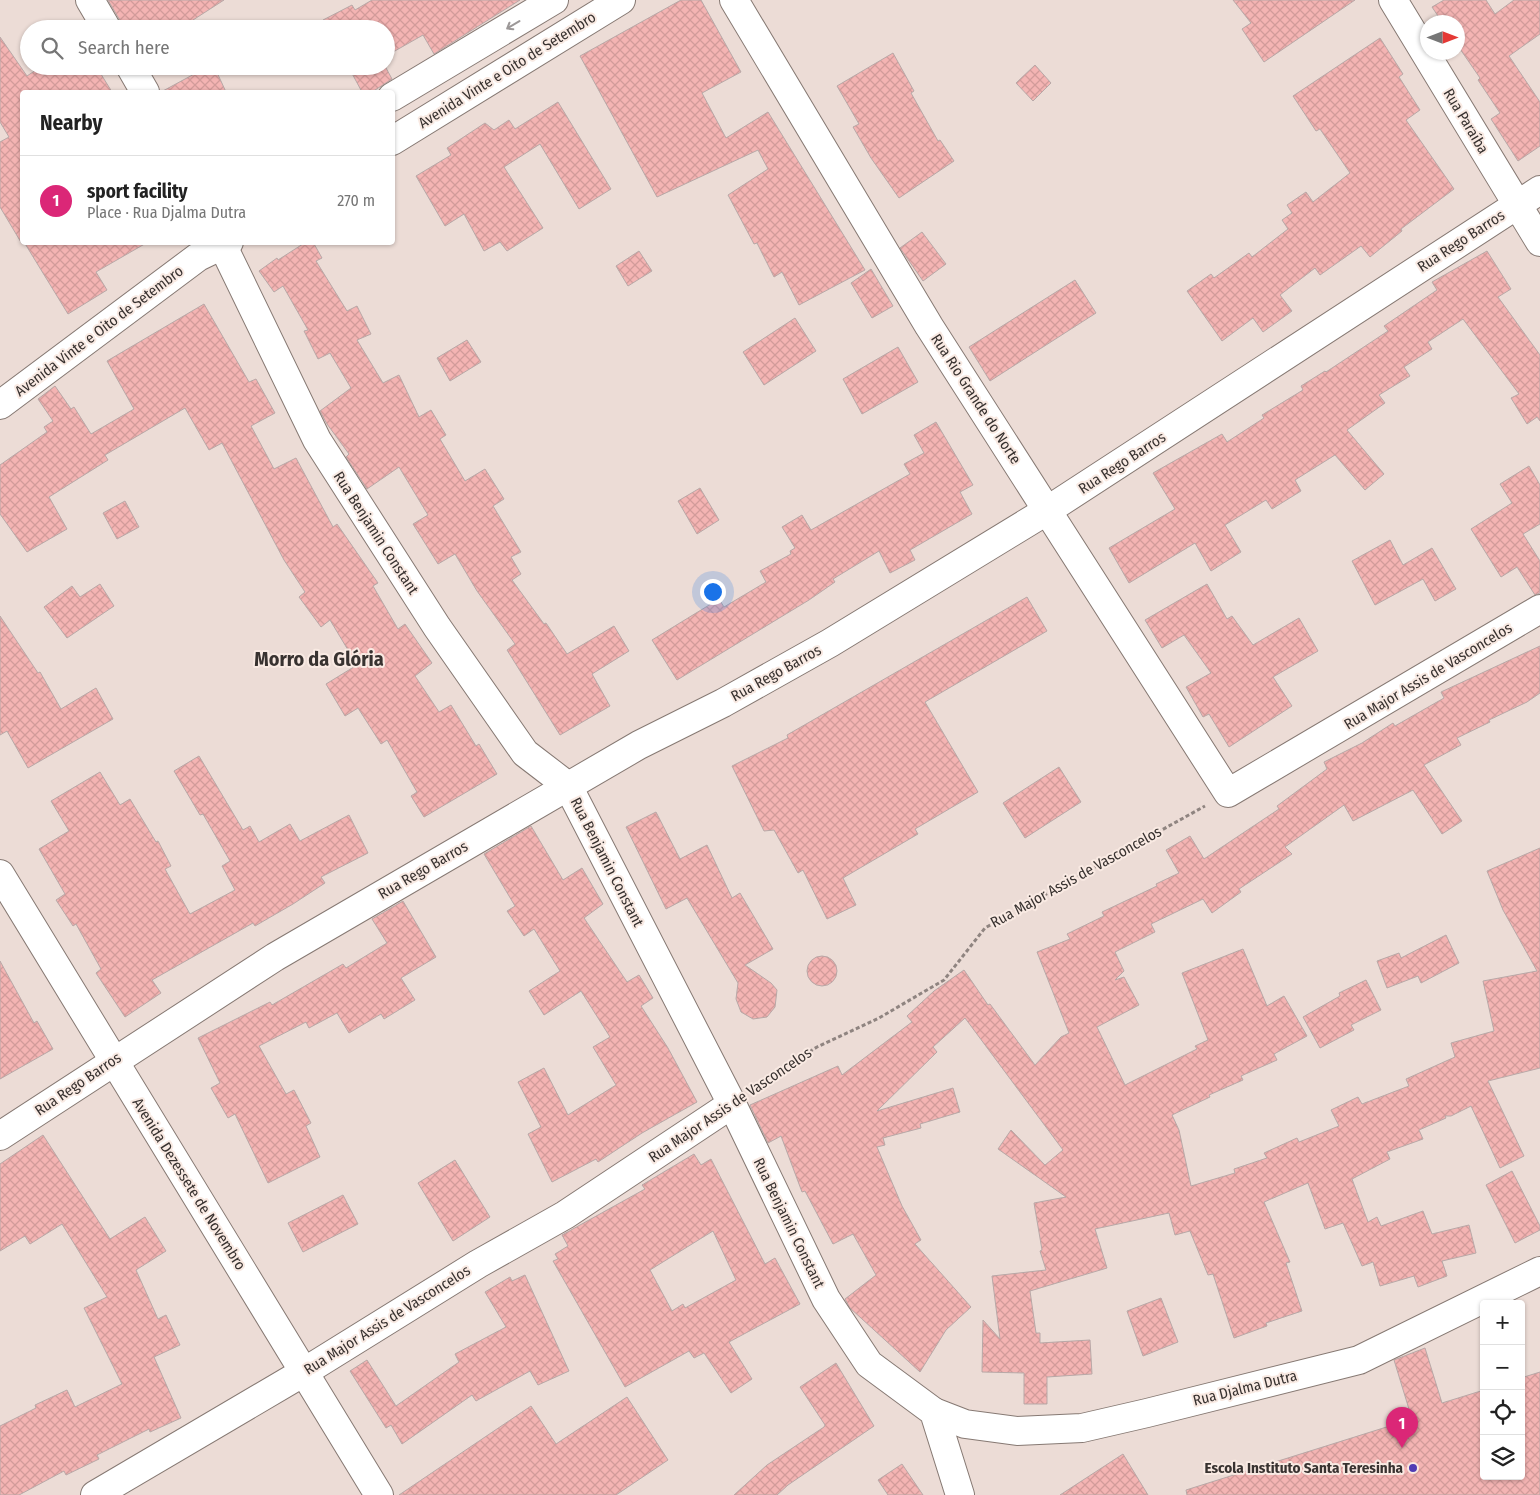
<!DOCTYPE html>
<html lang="en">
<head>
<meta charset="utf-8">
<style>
	body { margin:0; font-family:"Fira Sans Condensed",sans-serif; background:#f2f2f2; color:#222 }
	.controls { position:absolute; right:15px; bottom:15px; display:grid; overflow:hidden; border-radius:5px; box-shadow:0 1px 4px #0004 }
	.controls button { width:45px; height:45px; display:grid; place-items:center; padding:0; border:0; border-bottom:1px solid #e0e0e0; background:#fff; color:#222; font:25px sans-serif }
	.compass { position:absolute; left:1420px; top:15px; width:45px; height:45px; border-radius:50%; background:#fff; box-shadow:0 1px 4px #0004; rotate:90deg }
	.you { position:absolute; left:712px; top:591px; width:18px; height:18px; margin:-12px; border:4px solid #fff; border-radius:50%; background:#1a73e8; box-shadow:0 0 0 8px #1a73e833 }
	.badge { display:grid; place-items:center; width:32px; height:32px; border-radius:50%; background:#db2777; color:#fff; font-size:16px; font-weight:700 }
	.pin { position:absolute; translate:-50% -41px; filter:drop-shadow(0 1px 2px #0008) }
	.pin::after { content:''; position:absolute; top:26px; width:18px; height:15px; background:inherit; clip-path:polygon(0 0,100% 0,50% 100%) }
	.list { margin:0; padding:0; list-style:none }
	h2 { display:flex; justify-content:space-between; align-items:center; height:65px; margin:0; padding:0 20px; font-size:21px }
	h2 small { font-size:16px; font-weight:400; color:#767676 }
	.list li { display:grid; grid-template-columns:32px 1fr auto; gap:15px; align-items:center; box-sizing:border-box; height:90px; padding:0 20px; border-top:1px solid #e0e0e0 }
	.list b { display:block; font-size:19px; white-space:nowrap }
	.list p { margin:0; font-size:16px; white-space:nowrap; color:#767676 }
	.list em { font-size:16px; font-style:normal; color:#767676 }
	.icon { flex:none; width:28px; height:28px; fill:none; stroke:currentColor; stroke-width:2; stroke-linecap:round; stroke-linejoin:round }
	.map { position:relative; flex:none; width:1540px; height:1495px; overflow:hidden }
	.search { position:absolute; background:#fff; box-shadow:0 1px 4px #0004; left:20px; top:20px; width:375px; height:55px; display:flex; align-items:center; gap:12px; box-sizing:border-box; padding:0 18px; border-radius:28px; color:#767676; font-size:19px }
	.panel { position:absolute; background:#fff; box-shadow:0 1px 4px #0004; left:20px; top:90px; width:375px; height:155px; border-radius:5px }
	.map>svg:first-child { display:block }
</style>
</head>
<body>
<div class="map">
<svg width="1540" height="1495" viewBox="0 0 1540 1495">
	<defs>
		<pattern id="building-cross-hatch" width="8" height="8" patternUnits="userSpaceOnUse" patternTransform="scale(1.25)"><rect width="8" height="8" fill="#f4b4b3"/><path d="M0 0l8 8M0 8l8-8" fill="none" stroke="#d29b9a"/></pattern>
	</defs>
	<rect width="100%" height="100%" fill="#ecdcd6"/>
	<!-- building -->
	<g fill="url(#building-cross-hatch)" stroke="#b8a8a7" fill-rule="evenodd">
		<path d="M108,0H224L193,20L199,29H125Z"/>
		<path d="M372,0H520L434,54L423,35L386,56V29H328L323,20L352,5L355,10Z"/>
		<path d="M681,0H701L741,72L702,93L726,138L768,112L865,270L799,305L782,272L774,277L757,243L754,244L728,195L768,169L758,150L657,197L580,56Z"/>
		<path d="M1233,0H1355L1264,62L1242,29L1251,23Z"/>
		<path d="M1444,0H1486L1495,14L1514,0H1540V34L1509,56L1540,102V146L1518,161L1491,119L1500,113L1478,80L1480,78L1458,46V22H1442L1432,7Z"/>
		<path d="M0,37L27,76L42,66H96L112,92H22V244L0,207V142L9,137L0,122Z"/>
		<path d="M1380,38L1403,74L1399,77L1420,110L1406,120L1454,189L1401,229L1402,231L1370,257L1361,246L1320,275L1315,268L1280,295L1292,311L1263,332L1253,318L1222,341L1187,291L1211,274L1214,278L1249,253L1252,257L1288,229L1282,220L1292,213L1287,205L1306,192L1313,202L1350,173L1320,129L1316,131L1293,96Z"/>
		<path d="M893,53L914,91L911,93L938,141L940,140L954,161L899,198L871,158L853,127L859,124L837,86Z"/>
		<path d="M1035,65L1051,83L1033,101L1016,83Z"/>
		<path d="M209,66H214L226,92H161Z"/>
		<path d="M348,66H385L392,79L372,92H362Z"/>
		<path d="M558,102L611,189L579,209L540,144L504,167L543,228L507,251L500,242L484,251L464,214L445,226L416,176L451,155L447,148L485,123L494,130L509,120L515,129Z"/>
		<path d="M922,232L946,264L923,281L900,248Z"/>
		<path d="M24,242H148L96,272L107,290L68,314Z"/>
		<path d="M306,242H313L322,258L316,261L347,311L357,306L371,334L357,340L383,383L399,375L419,417L431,410L446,435L440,439L465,481L485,469L504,499L493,506L521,552L511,557L521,574L512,580L544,624L546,623L567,654L614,626L629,651L592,674L610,706L560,735L507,650L515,644L477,591L455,554L438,564L413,524L428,515L399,467L367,489L346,457L349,454L327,424L320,411L351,388L330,353L318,359L304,331L308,330L283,286L274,292L259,271L277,258L278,260Z"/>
		<path d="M639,251L652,271L628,286L616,266Z"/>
		<path d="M1487,251L1511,289L1498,297L1540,355V421L1537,417L1527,424L1511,398L1519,394L1463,319L1428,342L1432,349L1404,367L1410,376L1379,395L1385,403L1347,430L1384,474L1365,490L1335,455L1295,480L1301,491L1272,509L1266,500L1225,525L1241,552L1211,571L1195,543L1129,583L1109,548L1175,509L1153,473L1222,434L1227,442L1264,418L1262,415L1303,390L1301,386L1325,371L1326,372L1388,331L1384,326L1437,290L1432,282Z"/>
		<path d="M871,269L893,306L872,318L851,283Z"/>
		<path d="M1075,280L1096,313L990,381L969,347Z"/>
		<path d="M204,304L249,382L256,379L275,413L251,426L274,469L296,458L333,527L337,524L378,583L373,586L398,629L405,624L432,663L415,676L439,712L451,705L476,746L479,744L497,774L424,817L411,796L417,792L387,740L381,744L358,708L345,716L326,684L357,665L330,620L321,627L299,597L305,592L284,560L222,443L209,450L185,408L105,455L108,460L49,497L67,529L27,552L0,514V465L47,432L44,427L53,421L38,399L55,386L71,409L74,407L91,434L134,409L107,361Z"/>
		<path d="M795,318L816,351L764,385L743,352Z"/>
		<path d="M467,340L481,362L450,381L437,358Z"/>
		<path d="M898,347L918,382L862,414L843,379Z"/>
		<path d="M936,422L973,485L960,492L972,514L910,550L915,560L890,573L879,551L833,579L835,582L809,600L677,680L652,640L719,599L724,607L766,582L760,571L791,554L790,551L795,548L782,527L802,515L811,530L910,474L904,464L924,453L914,435Z"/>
		<path d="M1529,466L1540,485V524L1523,534L1540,561V593L1535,595L1517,567L1501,577L1471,529L1512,503L1500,484Z"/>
		<path d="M700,488L719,520L697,534L678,501Z"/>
		<path d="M125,501L139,527L117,539L103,513Z"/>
		<path d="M1390,540L1403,565L1432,548L1456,589L1435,601L1423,579L1375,605L1352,561Z"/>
		<path d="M100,584L114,606L67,638L44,607L72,586L80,597Z"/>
		<path d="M1207,584L1227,619L1232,616L1253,645L1299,618L1318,651L1273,677L1292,706L1229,747L1209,714L1203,717L1186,687L1211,673L1184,635L1162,648L1145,620Z"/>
		<path d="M1027,597L1047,631L925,702L978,792L915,829L918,834L843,878L856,905L827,919L803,870L798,873L774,830L764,831L732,766L788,738L787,735Z"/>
		<path d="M0,616L38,673L40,672L61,709L96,688L113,719L28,768L7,731L0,735Z"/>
		<path d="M1540,646V693L1527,702L1489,720L1490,722L1457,738L1461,745L1424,765L1462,821L1442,834L1413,790L1353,821L1344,805L1285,847L1292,854L1239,889L1241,892L1212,913L1203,899L1151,924L1155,932L1115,952L1124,971L1115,980L1124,977L1139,1005L1097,1027L1125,1085L1197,1049L1195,1046L1208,1040L1182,973L1243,949L1267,1006L1284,996L1307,1036L1274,1054L1277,1060L1241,1076L1243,1080L1209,1095L1210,1097L1172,1115L1179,1130L1191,1186L1235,1173L1234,1169L1267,1158L1264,1153L1297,1138L1299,1142L1339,1126L1331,1110L1358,1097L1362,1104L1409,1086L1406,1079L1455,1057L1451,1043L1494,1031L1483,981L1537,971L1503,910L1487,871L1540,848V1068L1488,1081L1524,1156L1500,1168L1471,1106L1451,1116H1445L1446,1118L1419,1130L1423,1139L1387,1152L1390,1159L1352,1179L1368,1222L1377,1217L1381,1226L1423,1211L1432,1234L1469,1225L1476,1253L1442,1261L1447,1276L1418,1287L1414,1276L1380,1286L1373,1262L1362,1266L1343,1223L1325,1229L1308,1183L1264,1202L1290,1262L1286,1263L1302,1311L1266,1323L1267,1326L1234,1338L1213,1274L1208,1275L1190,1231L1175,1235L1169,1213L1095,1229L1107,1268L1030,1291L1036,1333H1040V1343L1090,1340L1092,1374L1047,1377V1404H1024V1373L982,1372L983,1320L1000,1339L992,1276L1046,1270L1040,1251L1042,1250L1034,1203L1066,1197L998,1149L1011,1130L1045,1165L1063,1150L965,1018L933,1047L937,1052L877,1111L953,1088L960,1112L920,1124L921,1128L883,1138L885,1145L877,1147L902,1206L921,1240L915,1244L971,1307L946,1330L920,1372L850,1308L845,1299L876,1275L853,1234L833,1244L805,1191L802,1192L781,1136L768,1143L750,1105L838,1066L842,1075L912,1022L907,1016L934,991L964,970L988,1005L990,1004L1035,1065L1061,1037L1069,1033L1037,952L1070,939L1067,934L1104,916L1102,912L1157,886L1156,884L1179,873L1166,850L1190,836L1204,859L1279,809L1277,806L1327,769L1324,762L1362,743L1393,723L1395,726L1444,698L1441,692Z"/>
		<path d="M199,756L243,830L250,826L259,842L290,824L300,841L349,815L368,853L321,877L325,883L293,904L255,926L253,923L152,980L161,993L125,1017L96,973L101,969L76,924L73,926L56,900L65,894L39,849L69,831L51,801L100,772L120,805L130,799L156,842L158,841L171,866L165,869L190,914L235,890L222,866L230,861L203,814L200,815L174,771Z"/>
		<path d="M1059,767L1081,802L1025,838L1003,803Z"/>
		<path d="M656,812L680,859L707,845L732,898L740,893L773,949L745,965L771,983L777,990L775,1007L767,1017L753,1019L741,1012L736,999L738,983L687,898L666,909L626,827Z"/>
		<path d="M531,826L563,880L582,868L603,904L584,918L627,982L639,975L653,998L641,1006L668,1048L697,1102L642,1133L598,1162L596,1159L552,1182L528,1134L541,1127L518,1082L544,1068L568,1115L616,1085L593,1047L610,1037L581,991L544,1015L529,991L560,971L534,929L524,936L507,911L515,906L484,854Z"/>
		<path d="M403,901L436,957L401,978L415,1000L384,1019L381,1014L349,1033L337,1013L309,1028L306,1022L259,1046L286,1094L294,1090L311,1123L306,1126L320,1157L268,1183L235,1114L228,1118L211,1088L220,1083L198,1038L270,1002L272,1005L343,964L346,968L387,943L372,919Z"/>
		<path d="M1446,935L1459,963L1421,983L1418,976L1387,988L1377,961L1399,953L1401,958Z"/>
		<circle cx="822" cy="971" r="15"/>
		<path d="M0,961L34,1023L37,1021L53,1049L0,1079Z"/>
		<path d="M1366,980L1381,1010L1351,1025L1354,1030L1320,1048L1303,1017L1340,996L1339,993Z"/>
		<path d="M43,1135L110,1239L145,1217L166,1251L136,1270L158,1319L166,1315L180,1345L154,1357L181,1418L150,1432L149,1429L97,1455L99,1459L66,1475L64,1471L19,1495H0V1426L36,1408L35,1405L67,1390L75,1407L122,1384L84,1308L107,1297L62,1224L30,1244L25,1236L0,1251V1164Z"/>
		<path d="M694,1154L701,1165L711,1159L765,1264L775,1258L800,1304L729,1342L752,1379L731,1393L704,1353L694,1358L689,1351L625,1387L553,1261L558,1259L555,1254L568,1246L562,1235L645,1189L642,1185ZM713,1231L736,1280L685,1308L683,1304L672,1311L650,1270Z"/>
		<path d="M455,1160L490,1217L453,1241L418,1183Z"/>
		<path d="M1512,1171L1540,1226V1230L1515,1243L1486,1185Z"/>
		<path d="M343,1195L358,1224L303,1252L288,1223Z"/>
		<path d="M525,1275L569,1371L538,1385L530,1371L476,1401L472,1395L402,1444L391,1425L386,1428L350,1371L367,1360L396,1406L459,1362L455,1354L506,1327L485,1292L510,1277L512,1281Z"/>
		<path d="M1161,1298L1178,1342L1143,1356L1127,1311Z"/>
		<path d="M1425,1348L1442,1403L1484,1390V1476H1521V1378L1540,1372V1495H1187L1186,1490L1412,1419L1394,1360Z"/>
		<path d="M836,1363L874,1426L788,1485L777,1495H734L767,1465L824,1427L825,1425L800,1387Z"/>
		<path d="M627,1397L668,1460L616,1495H399L531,1406L556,1444Z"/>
		<path d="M1123,1454L1148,1495H1060Z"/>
		<path d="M902,1464L923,1495H888L878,1480Z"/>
	</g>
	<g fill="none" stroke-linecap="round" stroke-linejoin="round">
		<defs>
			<g id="minor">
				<path d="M90,0L107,29"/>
				<path d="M734,0L929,326L1228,793L1540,609"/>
				<path d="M1393,0L1540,242"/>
				<path d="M130,66L145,92"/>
				<path d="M392,97L554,0"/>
				<path d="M392,141L621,0"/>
				<path d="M221,242L317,440L437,627L525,753L568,786L732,1104L826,1299L869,1364L934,1412L960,1495"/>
				<path d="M0,405L198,257L229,242"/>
				<path d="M0,874L379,1495"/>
				<path d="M0,1136L275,957L639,745L723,703L830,643L1048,510L1540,190"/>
				<path d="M934,1412L965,1424L1017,1431L1082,1428L1147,1413L1359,1360L1540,1271"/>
				<path d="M95,1495L304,1372L478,1264L565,1215L732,1104"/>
			</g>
		</defs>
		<!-- minor casing -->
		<use href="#minor" stroke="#867973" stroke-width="30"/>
		<!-- path -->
		<path stroke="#8f8480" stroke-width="3" stroke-dasharray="4 2.5" stroke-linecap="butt" d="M754,1086L817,1047L879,1018L944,980L985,928L1205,806"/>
		<!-- minor -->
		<use href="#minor" stroke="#fff" stroke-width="28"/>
	</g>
	<!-- one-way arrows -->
	<defs><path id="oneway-shaft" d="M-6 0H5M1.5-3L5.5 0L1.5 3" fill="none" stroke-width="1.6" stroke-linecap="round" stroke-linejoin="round" transform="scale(1.25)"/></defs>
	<use stroke="#9c9898" href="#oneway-shaft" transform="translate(513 25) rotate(149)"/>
	<!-- markers -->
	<circle fill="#503cb4" stroke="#f9eae3" stroke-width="2" cx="1413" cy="1468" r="5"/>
	<g text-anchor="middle" stroke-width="4" stroke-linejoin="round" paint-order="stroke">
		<!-- street labels -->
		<g font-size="15" fill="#383230" stroke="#f9eae3">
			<text transform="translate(507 70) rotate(-32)" y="5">Avenida Vinte e Oito de Setembro</text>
			<text transform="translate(1466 121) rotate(59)" y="5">Rua Paraíba</text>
			<text transform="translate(1461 241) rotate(-33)" y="5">Rua Rego Barros</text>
			<text transform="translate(99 331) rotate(-37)" y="5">Avenida Vinte e Oito de Setembro</text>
			<text transform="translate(976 399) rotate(57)" y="5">Rua Rio Grande do Norte</text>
			<text transform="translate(1122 463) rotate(-33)" y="5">Rua Rego Barros</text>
			<text transform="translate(376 533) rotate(57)" y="5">Rua Benjamin Constant</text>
			<text transform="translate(776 673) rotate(-29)" y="5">Rua Rego Barros</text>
			<text transform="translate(1428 676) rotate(-31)" y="5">Rua Major Assis de Vasconcelos</text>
			<text transform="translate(607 862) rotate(63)" y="5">Rua Benjamin Constant</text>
			<text transform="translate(423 870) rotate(-30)" y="5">Rua Rego Barros</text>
			<text transform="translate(1076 877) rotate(-29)" y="5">Rua Major Assis de Vasconcelos</text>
			<text transform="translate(78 1084) rotate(-34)" y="5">Rua Rego Barros</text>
			<text transform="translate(730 1105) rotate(-34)" y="5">Rua Major Assis de Vasconcelos</text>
			<text transform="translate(189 1184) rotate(58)" y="5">Avenida Dezessete de Novembro</text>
			<text transform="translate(789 1223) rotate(64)" y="5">Rua Benjamin Constant</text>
			<text transform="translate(387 1320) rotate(-32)" y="5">Rua Major Assis de Vasconcelos</text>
			<text transform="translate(1245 1388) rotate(-14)" y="5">Rua Djalma Dutra</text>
		</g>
		<!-- poi labels -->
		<g font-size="15" font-weight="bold" fill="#383230" stroke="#f9eae3" text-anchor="end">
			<text x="1403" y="1473">Escola Instituto Santa Teresinha</text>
		</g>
		<!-- district labels -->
		<g font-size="20" font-weight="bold" fill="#383230" stroke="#f9eae3">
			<text x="319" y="666">Morro da Glória</text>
		</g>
	</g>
</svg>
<div class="controls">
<button>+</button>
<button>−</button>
<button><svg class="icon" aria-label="locate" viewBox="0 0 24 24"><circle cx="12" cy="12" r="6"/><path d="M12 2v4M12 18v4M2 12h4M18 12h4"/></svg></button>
<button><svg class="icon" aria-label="layers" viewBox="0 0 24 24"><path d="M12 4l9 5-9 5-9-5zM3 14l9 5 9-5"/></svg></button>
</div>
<svg class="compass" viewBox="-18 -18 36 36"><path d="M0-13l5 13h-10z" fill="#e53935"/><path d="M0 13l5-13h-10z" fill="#767676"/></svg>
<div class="you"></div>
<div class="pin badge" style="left:1402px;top:1448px">1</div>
<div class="search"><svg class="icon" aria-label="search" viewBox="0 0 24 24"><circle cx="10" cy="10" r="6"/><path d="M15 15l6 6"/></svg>Search here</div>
<section class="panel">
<h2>Nearby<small></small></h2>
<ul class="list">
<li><span class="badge">1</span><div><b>sport facility</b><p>Place · Rua Djalma Dutra</p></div><em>270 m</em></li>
</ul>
</section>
</div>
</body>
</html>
